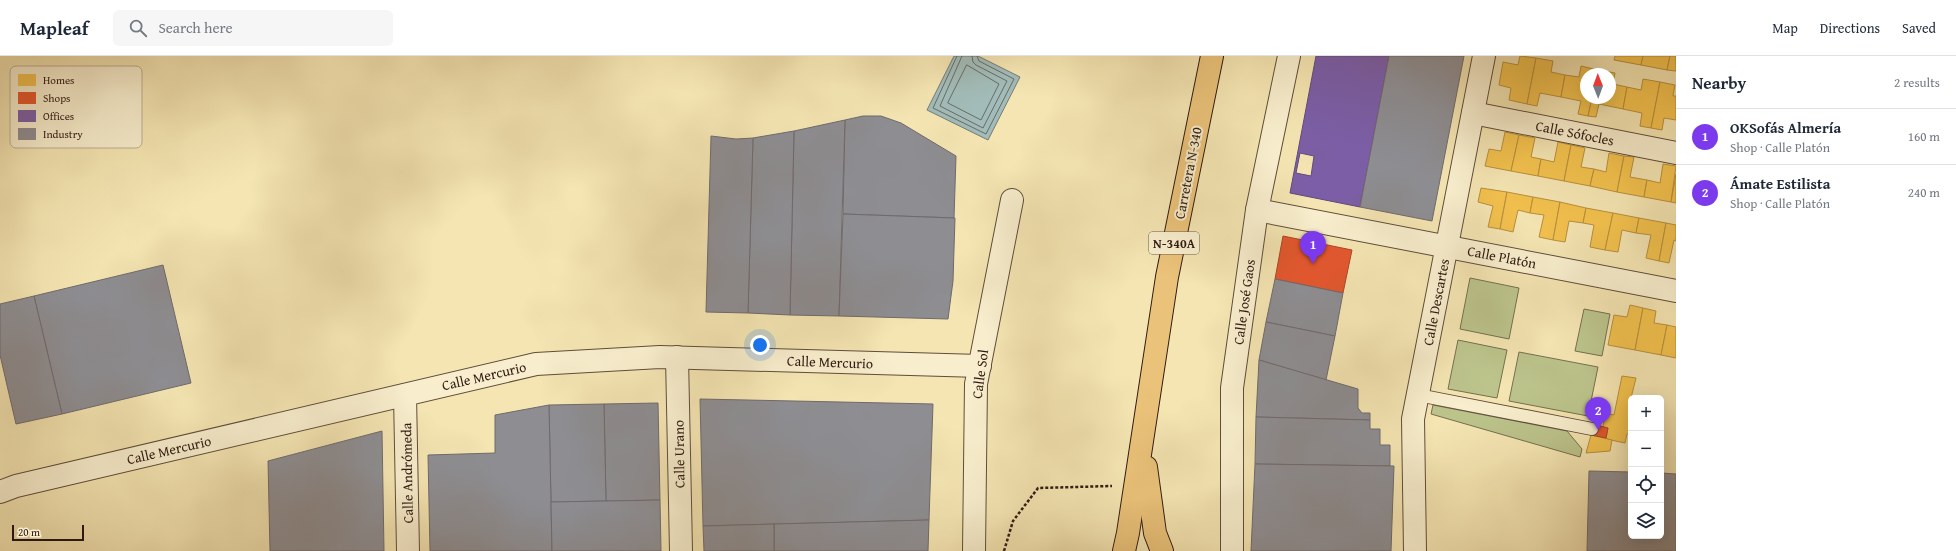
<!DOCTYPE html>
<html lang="en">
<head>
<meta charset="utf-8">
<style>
	body { margin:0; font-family:"Gentium Book Plus",serif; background:#f6f6f7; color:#1f2937 }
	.controls { position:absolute; right:12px; bottom:12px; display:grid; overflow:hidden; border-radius:6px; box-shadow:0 4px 16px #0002 }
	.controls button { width:36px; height:36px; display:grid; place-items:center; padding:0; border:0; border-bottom:1px solid #e0e1e3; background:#fff; color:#1f2937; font:20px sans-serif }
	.compass { position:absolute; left:1580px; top:12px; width:36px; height:36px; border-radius:50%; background:#fff; box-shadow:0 4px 16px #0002; rotate:359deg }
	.scale { position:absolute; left:12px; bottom:10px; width:72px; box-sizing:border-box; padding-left:4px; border:2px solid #2f1a13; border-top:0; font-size:11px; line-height:14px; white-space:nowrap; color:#2f1a13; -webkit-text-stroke:3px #f8eecd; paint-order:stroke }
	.you { position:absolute; left:760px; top:289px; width:14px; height:14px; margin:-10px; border:3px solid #fff; border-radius:50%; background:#1a73e8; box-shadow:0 0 0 6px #1a73e833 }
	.badge { display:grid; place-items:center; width:26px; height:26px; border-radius:50%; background:#7c3aed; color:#fff; font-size:13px; font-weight:700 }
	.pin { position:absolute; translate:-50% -33px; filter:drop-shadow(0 1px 2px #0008) }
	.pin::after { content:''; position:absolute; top:21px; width:14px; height:12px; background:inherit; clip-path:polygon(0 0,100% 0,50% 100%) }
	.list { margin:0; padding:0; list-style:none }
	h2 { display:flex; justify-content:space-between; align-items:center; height:52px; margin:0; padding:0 16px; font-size:17px }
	h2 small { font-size:13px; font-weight:400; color:#747a83 }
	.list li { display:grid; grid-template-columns:26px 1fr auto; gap:12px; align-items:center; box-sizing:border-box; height:56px; padding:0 16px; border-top:1px solid #e0e1e3 }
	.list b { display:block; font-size:15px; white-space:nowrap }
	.list p { margin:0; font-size:13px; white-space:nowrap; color:#747a83 }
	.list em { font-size:13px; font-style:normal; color:#747a83 }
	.icon { flex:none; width:22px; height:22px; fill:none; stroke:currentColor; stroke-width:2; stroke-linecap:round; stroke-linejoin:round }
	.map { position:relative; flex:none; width:1676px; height:495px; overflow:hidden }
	header { display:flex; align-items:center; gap:24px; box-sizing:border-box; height:56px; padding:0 20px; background:#fff; border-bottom:1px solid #e0e1e3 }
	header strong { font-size:19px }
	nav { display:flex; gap:22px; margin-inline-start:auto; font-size:14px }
	.search { width:280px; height:36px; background:#f6f6f7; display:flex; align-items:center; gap:10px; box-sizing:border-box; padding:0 14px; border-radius:6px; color:#747a83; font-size:15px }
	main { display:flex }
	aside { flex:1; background:#fff }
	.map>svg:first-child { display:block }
</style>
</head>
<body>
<header>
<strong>Mapleaf</strong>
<div class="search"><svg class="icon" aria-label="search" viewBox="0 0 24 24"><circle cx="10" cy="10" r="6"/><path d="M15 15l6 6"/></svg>Search here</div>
<nav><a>Map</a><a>Directions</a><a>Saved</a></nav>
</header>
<main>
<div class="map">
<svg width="1676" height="495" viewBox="0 0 1676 495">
	<rect width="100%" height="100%" fill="#f4e5b2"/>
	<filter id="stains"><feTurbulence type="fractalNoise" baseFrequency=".005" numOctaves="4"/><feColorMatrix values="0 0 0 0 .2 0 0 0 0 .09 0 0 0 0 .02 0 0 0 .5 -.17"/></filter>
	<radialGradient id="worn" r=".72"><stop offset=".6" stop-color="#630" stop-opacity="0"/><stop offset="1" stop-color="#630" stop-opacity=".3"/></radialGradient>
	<!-- green -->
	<g fill="#bcc48c" stroke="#766f50">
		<path d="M1470,222L1519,232L1509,283L1460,273Z"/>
		<path d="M1584,253L1610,258L1602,300L1575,295Z"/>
		<path d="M1458,284L1507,294L1497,342L1448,333Z"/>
		<path d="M1519,296L1598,311L1588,360L1509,345Z"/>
		<path d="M1433,349L1567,375L1582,393L1580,401L1431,358Z"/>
	</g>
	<!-- water -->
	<path fill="#a2bcb9" stroke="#747b77" d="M954,0H978L1020,21L988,84L927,54Z"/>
	<!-- homes -->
	<g fill="#f2c14e" stroke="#b88f3c">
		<path d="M1520,0L1536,2L1527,48L1509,44L1511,32L1499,29L1503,6L1518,9Z"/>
		<path d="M1615,0H1643L1641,9L1614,4Z"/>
		<path d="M1643,0H1670L1667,14L1641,9Z"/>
		<path d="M1670,0H1676V15L1667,14Z"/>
		<path d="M1536,2L1553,5L1551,16L1565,19L1561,41L1540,37L1537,50L1527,48Z"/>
		<path d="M1581,10L1598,14L1597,18H1586V42H1592L1588,60L1578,58L1581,45L1561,41L1565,19L1579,21Z"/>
		<path d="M1598,14L1615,17L1613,28L1627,31L1623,53L1599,48L1596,61L1588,60L1592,42H1610V18H1597Z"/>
		<path d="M1643,23L1660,26L1651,72L1640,70L1642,57L1623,53L1627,31L1641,34Z"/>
		<path d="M1660,26L1675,29L1673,40H1676V64L1664,62L1662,74L1651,72Z"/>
		<path d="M1505,76L1519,79L1511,115L1485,110L1489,93L1501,95Z"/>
		<path d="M1519,79L1535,82L1531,101L1541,103L1538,120L1511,115Z"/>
		<path d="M1558,86L1571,89L1564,125L1538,120L1541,103L1554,106Z"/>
		<path d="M1571,89L1585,92L1581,111L1594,113L1590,130L1564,125Z"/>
		<path d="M1609,97L1624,100L1617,136L1590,130L1594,113L1606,116Z"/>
		<path d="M1624,100L1634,101L1630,121L1647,124L1644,141L1617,136Z"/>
		<path d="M1663,108L1676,110L1671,146L1644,141L1647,124L1660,127Z"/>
		<path d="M1676,118V147L1671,146Z"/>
		<path d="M1481,132L1507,136L1500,173L1488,171L1493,150L1478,146Z"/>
		<path d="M1507,136L1533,141L1530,157L1518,154L1513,176L1500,173Z"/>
		<path d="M1533,141L1560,146L1553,184L1539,181L1544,159L1530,157Z"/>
		<path d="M1560,146L1586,152L1583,167L1569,165L1565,186L1553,184Z"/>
		<path d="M1586,152L1613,157L1605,194L1590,191L1594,169L1583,167Z"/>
		<path d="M1613,157L1639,162L1636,177L1622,174L1618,196L1605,194Z"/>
		<path d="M1639,162L1666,167L1659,205L1646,202L1651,179L1636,177Z"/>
		<path d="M1666,167L1676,169V185L1674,184L1669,207L1659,205Z"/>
		<path d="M1630,249L1643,252L1635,294L1608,289L1614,259L1627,261Z"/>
		<path d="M1643,252L1656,255L1654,267L1667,269L1661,299L1635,294Z"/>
		<path d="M1667,269L1676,271V302L1661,299Z"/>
		<path d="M1622,320L1636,322L1631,342V378H1627L1625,387L1606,383L1608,372L1603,371L1605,357L1614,359Z"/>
		<path d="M1591,379L1612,384L1610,395L1586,397Z"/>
	</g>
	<!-- shops -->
	<g fill="#e4572e" stroke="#ae4526">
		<path d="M1283,180L1352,194L1343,237L1275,223Z"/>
		<path d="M1593,368L1608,372L1606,382L1591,379Z"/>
	</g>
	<!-- offices -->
	<path fill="#7b5ea7" stroke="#644a7b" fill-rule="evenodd" d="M1316,0H1389L1360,151L1290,137ZM1300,97L1314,100L1311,120L1296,117Z"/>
	<!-- industry -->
	<g fill="#8d8d92" stroke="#716a6c">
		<path d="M1389,0H1464L1432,165L1360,151Z"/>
		<path d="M863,60H881L901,67L956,100L954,162L843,158L845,64Z"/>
		<path d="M845,64L839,260L790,259L794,75Z"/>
		<path d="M794,75L790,259L748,257L753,82Z"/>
		<path d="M711,80L736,83L753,82L748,257L706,256Z"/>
		<path d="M843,158L955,162L953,225L948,263L839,260Z"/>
		<path d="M163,209L191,327L62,358L34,240Z"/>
		<path d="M1275,223L1343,237L1335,280L1266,266Z"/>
		<path d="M34,240L62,358L16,368L0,299V248Z"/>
		<path d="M1266,266L1335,280L1326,324L1259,304Z"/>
		<path d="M1259,304L1358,333V352L1362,357H1370V364L1256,361Z"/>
		<path d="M700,343L933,348L929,464L703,470Z"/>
		<path d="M658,347L660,444L606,445L604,348Z"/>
		<path d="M604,348L606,445L551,446L549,349Z"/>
		<path d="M549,349L552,495H430L428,399L495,397V359Z"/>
		<path d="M1256,361L1370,364V373H1380V389H1390V410L1255,408Z"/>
		<path d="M382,375L384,495H270L268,405Z"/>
		<path d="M1255,408L1394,410L1391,495H1251Z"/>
		<path d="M1589,415L1631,416V480H1661V417L1676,418V495H1587Z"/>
		<path d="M660,444L661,495H552L551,446Z"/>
		<path d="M929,464L928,495H774V468Z"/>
		<path d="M774,468V495H704L703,470Z"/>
	</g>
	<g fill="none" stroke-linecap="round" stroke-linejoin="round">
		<!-- shore -->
		<g stroke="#686b66" stroke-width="1">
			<path d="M957,0L933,52L986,78L1014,23L979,5L977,0"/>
			<path d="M962,0L940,50L983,72L1007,25L976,9L973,6L972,0"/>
			<path d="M967,9L999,28L981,64L948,47Z"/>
		</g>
		<defs>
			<path id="service" d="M1418,339L1592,373"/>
			<g id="minor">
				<path d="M1473,57L1676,97"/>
				<path d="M1257,154L1676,235"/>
				<path d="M677,301L681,495"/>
				<path d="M405,339L408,495"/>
				<path d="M0,436L16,430L536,308L660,301L980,310"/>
				<path d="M974,495L976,328L1012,144"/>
				<path d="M1232,495V332L1257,154L1289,0"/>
				<path d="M1415,495L1413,363L1484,0"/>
			</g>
			<g id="trunk">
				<path d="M1146,411L1155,477L1162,495"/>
				<path d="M1124,495L1128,477L1167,221L1212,0"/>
			</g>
		</defs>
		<!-- service casing -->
		<use href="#service" stroke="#604d3b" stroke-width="14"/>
		<!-- minor casing -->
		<use href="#minor" stroke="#604d3b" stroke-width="24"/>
		<!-- trunk casing -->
		<use href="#trunk" stroke="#2f1a13" stroke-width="24"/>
		<!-- path -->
		<path stroke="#2f1a13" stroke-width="2.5" stroke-dasharray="3 2" stroke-linecap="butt" d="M1004,495L1013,465L1038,432L1112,430"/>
		<!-- service -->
		<use href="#service" stroke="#f8eecd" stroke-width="12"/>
		<!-- minor -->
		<use href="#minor" stroke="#f8eecd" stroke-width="22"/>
		<!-- trunk -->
		<use href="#trunk" stroke="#eac279" stroke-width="22"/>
	</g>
	<g text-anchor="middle" stroke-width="4" stroke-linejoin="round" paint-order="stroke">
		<!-- shield labels -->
		<rect fill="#f8eecd" stroke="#6b5a4b" stroke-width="1" x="1149" y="176" width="50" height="22" rx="3"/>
		<g font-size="13" font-weight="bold" fill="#2f1a13">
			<text x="1174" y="192">N-340A</text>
		</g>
		<!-- street labels -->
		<g font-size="14" fill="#2f1a13" stroke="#f8eecd">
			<text transform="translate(1575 77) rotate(11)" y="5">Calle Sófocles</text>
			<text transform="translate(1188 117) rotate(-79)" y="5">Carretera N-340</text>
			<text transform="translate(1502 201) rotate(11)" y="5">Calle Platón</text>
			<text transform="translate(1244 246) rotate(-82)" y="5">Calle José Gaos</text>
			<text transform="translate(1436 246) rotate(-79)" y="5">Calle Descartes</text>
			<text transform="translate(830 306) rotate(2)" y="5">Calle Mercurio</text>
			<text transform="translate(980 318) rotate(-82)" y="5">Calle Sol</text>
			<text transform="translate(484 320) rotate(-13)" y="5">Calle Mercurio</text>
			<text transform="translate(169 394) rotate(-13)" y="5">Calle Mercurio</text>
			<text transform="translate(679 398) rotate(-91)" y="5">Calle Urano</text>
			<text transform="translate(407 417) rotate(-91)" y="5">Calle Andrómeda</text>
		</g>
	</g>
	<!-- legend -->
	<rect x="10" y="10" width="132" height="82" rx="6" fill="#f8eecd" stroke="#bcae95" stroke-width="1"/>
	<rect x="18" y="18" width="18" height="12" fill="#f2c14e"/>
	<rect x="18" y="36" width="18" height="12" fill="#e4572e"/>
	<rect x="18" y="54" width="18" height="12" fill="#7b5ea7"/>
	<rect x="18" y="72" width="18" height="12" fill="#8d8d92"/>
	<g font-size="11" fill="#2f1a13">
		<text x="43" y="28">Homes</text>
		<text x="43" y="46">Shops</text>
		<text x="43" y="64">Offices</text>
		<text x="43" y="82">Industry</text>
	</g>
	<rect width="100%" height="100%" filter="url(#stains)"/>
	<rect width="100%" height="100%" fill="url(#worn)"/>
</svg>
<div class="controls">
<button>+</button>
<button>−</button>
<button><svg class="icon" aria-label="locate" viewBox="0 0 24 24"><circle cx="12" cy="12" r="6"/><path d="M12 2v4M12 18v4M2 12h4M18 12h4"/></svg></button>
<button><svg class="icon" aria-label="layers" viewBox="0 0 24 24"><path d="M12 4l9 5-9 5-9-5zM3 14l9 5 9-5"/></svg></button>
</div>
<svg class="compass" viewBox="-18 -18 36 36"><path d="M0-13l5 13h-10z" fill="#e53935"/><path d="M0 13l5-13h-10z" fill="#747a83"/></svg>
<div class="scale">20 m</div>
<div class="you"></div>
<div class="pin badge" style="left:1313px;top:208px">1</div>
<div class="pin badge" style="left:1598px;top:374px">2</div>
</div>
<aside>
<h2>Nearby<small>2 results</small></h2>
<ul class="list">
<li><span class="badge">1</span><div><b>OKSofás Almería</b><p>Shop · Calle Platón</p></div><em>160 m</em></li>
<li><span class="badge">2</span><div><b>Ámate Estilista</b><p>Shop · Calle Platón</p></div><em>240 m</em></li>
</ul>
</aside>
</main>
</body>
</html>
